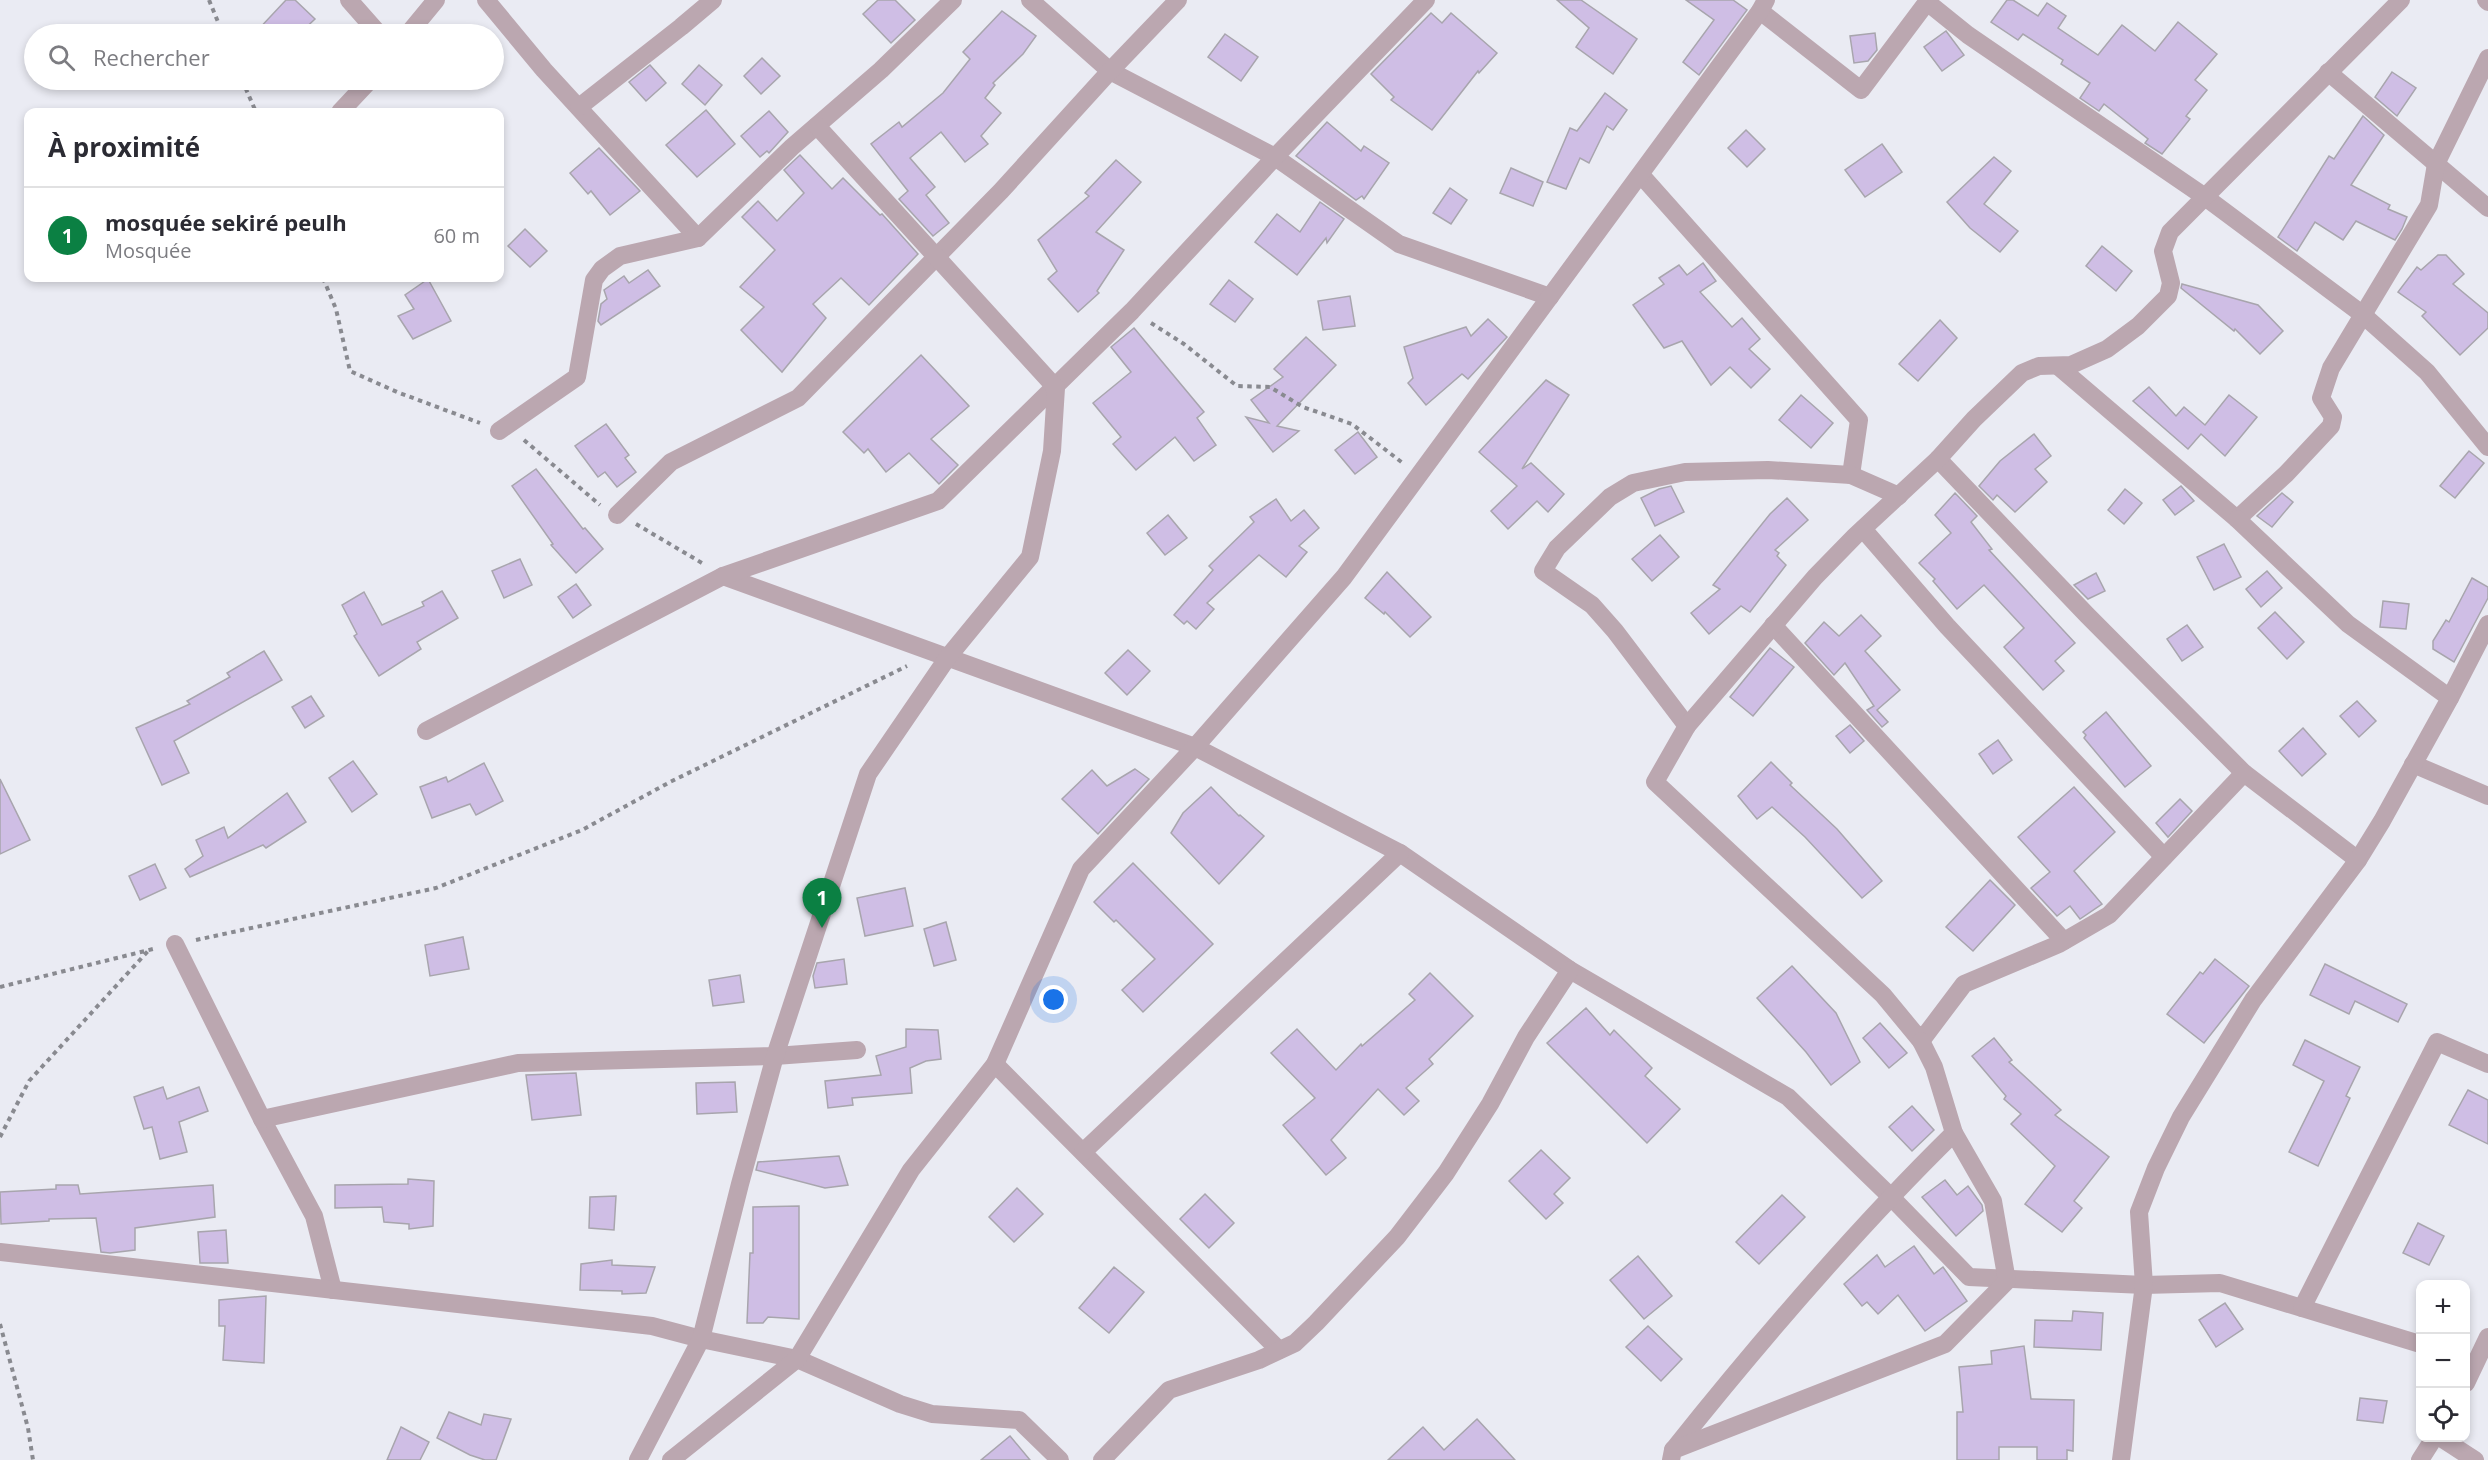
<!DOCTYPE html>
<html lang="fr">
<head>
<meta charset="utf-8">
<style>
	body { margin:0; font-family:"Open Sans",sans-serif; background:#f7f7f7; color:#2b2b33 }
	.controls { position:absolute; right:18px; bottom:18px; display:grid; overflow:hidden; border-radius:12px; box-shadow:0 3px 9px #0003 }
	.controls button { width:54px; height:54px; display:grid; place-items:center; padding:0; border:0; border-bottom:2px solid #e1e1e2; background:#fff; color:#2b2b33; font:30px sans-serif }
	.you { position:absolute; left:1054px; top:1000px; width:21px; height:21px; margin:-15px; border:4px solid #fff; border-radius:50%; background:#1a73e8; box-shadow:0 0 0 9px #1a73e833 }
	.badge { display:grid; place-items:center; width:39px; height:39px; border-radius:50%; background:#0b8043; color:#fff; font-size:20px; font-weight:700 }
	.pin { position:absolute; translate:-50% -50px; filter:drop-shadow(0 2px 3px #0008) }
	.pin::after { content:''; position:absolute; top:32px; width:21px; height:18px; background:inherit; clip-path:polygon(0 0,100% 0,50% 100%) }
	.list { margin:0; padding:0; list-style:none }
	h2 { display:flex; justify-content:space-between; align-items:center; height:78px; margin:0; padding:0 24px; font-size:26px }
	h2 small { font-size:20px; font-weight:400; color:#7c7c81 }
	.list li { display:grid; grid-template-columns:39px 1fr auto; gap:18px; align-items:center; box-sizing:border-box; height:96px; padding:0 24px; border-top:2px solid #e1e1e2 }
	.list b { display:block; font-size:22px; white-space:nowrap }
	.list p { margin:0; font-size:20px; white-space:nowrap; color:#7c7c81 }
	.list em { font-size:20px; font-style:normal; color:#7c7c81 }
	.icon { flex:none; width:33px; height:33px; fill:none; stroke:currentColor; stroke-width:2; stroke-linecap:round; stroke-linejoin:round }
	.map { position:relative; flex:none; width:2488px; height:1460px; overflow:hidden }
	.search { position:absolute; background:#fff; box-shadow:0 3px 9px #0003; left:24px; top:24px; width:480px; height:66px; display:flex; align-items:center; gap:15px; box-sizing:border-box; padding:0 21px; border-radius:33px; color:#7c7c81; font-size:22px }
	.panel { position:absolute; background:#fff; box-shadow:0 3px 9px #0003; left:24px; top:108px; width:480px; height:174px; border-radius:12px }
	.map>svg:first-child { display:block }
</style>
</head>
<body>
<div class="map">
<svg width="2488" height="1460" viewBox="0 0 2488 1460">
	<rect width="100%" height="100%" fill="#eaebf3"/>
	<!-- building -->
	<g fill="#cfbee5" stroke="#a8a5ad" stroke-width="1.5">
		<path d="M286,0H295L315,19L299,34H254Z"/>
		<path d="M878,0H895L915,20L891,43L863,14Z"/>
		<path d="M1557,0H1581L1637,39L1613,74L1576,47L1589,28Z"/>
		<path d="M1686,0H1733L1747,10L1699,75L1683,62L1714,20Z"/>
		<path d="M2007,0H2013L2038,16L2047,3L2066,16L2058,28L2098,55L2122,25L2155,51L2178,22L2217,54L2195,80L2207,90L2186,116L2190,119L2162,154L2145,143L2148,139L2104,104L2099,111L2080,98L2090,83L2061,64L2063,60L2023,34L2018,40L1991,22Z"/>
		<path d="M1002,11L1036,36L1023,54L993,83L995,85L985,98L1001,113L981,136L988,144L965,162L941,132L910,158L935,187L926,195L949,223L933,236L899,199L908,191L871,144L899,122L902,127L943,93L970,59L963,52Z"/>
		<path d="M1431,13L1442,23L1451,13L1497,53L1479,73L1478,71L1432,130L1391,100L1394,97L1371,74Z"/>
		<path d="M1946,31L1964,55L1942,71L1924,47Z"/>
		<path d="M1875,33L1877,50L1868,61L1854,63L1850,36Z"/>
		<path d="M1225,34L1258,57L1241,81L1208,57Z"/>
		<path d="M762,58L780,76L761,94L744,76Z"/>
		<path d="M650,65L666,83L646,101L629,82Z"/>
		<path d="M699,65L722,85L705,105L682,84Z"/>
		<path d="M2392,72L2416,88L2397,116L2375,97Z"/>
		<path d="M1605,93L1627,110L1613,130L1607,126L1589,163L1580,158L1566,189L1547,182L1570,128L1577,131Z"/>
		<path d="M706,110L735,144L697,177L666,145Z"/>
		<path d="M769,111L788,132L769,153L767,151L760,157L741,136Z"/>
		<path d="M2363,116L2384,135L2351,185L2390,205L2388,209L2407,217L2402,229L2395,240L2356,221L2343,240L2315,222L2297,251L2278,237L2329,156L2334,159Z"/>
		<path d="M1327,122L1361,151L1364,146L1389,163L1364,199L1362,196L1356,200L1296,156Z"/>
		<path d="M1746,130L1765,149L1747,167L1728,148Z"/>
		<path d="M1882,144L1902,172L1865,197L1845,170Z"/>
		<path d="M599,148L640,191L610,215L591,191L588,194L570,173Z"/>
		<path d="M800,155L832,189L843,178L880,215L882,214L918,254L869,305L841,278L813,304L826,318L782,372L741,330L764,307L740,287L775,250L742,217L758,201L777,221L804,193L784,170Z"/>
		<path d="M1994,157L2011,171L1984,204L2018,231L2000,252L1970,228L1947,202Z"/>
		<path d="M1116,160L1141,182L1096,232L1124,250L1097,291L1099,293L1078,312L1048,279L1057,271L1038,240L1089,196L1085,193Z"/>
		<path d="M1511,168L1543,182L1533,206L1500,193Z"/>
		<path d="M1450,188L1467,200L1451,224L1433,213Z"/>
		<path d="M1320,202L1344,219L1327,243L1326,238L1297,275L1255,242L1277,214L1300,232Z"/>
		<path d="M525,229L547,251L530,267L508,246Z"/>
		<path d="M2102,246L2132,271L2116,291L2086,266Z"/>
		<path d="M2438,255H2446L2464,274L2453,284L2488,313V328L2460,355L2422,316L2426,312L2398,292L2417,267L2421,270Z"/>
		<path d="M1703,263L1716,281L1700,292L1732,327L1742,318L1760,339L1749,349L1770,369L1751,388L1730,367L1711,385L1682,341L1664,348L1633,305L1664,284L1659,278L1679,265L1687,275Z"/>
		<path d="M648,270L660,286L601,325L598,321L601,304L607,299L604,290L624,276L629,283Z"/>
		<path d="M428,279L451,321L413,339L398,316L414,309L405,295Z"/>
		<path d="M1229,280L1253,299L1235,322L1210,304Z"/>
		<path d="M2182,284L2258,305L2283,331L2260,354L2235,329L2234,331L2181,288Z"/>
		<path d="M1350,296L1355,326L1323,330L1318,301Z"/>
		<path d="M1488,319L1507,337L1468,379L1462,374L1426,405L1408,383L1413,378L1404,347L1466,327L1471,336Z"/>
		<path d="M1940,320L1957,338L1918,381L1899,364Z"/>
		<path d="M1134,328L1204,412L1197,418L1216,445L1194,461L1175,437L1136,470L1113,444L1121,437L1093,403L1131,372L1111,347Z"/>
		<path d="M1306,337L1336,365L1277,426L1299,431L1273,452L1246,417L1269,423L1251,400L1283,377L1274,369Z"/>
		<path d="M921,355L969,406L931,439L958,465L939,484L909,453L886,472L868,449L864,453L843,432Z"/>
		<path d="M1546,380L1569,395L1522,469L1531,463L1564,494L1548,512L1537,501L1508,529L1491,511L1517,486L1479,452Z"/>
		<path d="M2149,387L2176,416L2184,407L2205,425L2229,395L2257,417L2225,456L2201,434L2188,449L2133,401Z"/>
		<path d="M1801,395L1833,423L1811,448L1779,420Z"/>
		<path d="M606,424L629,455L625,458L636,472L617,487L605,472L598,477L575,446Z"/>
		<path d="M1358,432L1377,457L1355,474L1335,450Z"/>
		<path d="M2034,434L2051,456L2035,469L2047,482L2015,512L1997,495L1993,500L1979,486L2000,461Z"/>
		<path d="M2469,451L2484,463L2455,498L2440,486Z"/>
		<path d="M536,469L583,529L585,528L603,549L576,573L551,545L553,544L512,486Z"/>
		<path d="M1671,486L1684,512L1655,526L1641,498L1659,489Z"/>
		<path d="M2181,486L2194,501L2175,515L2163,500Z"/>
		<path d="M2125,489L2142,503L2124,524L2108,510Z"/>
		<path d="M1955,493L1977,516L1971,522L1992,549L1989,550L2075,643L2055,661L2064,671L2043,690L2004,647L2024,628L1984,585L1957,609L1933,581L1935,579L1919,563L1951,533L1935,515Z"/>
		<path d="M2282,493L2293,502L2272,527L2257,516Z"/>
		<path d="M1787,498L1808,520L1775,550L1779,553L1777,556L1786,565L1750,612L1741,606L1709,634L1691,613L1720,589L1713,585L1770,514Z"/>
		<path d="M1276,499L1291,521L1304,510L1319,528L1299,546L1307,552L1286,577L1259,555L1207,603L1214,609L1196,629L1187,621L1184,624L1174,615L1213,570L1209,566L1254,522L1250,517Z"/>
		<path d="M1168,515L1187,538L1165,555L1147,533Z"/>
		<path d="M1660,535L1679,557L1652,581L1632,559Z"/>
		<path d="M2224,544L2241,577L2214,590L2197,557Z"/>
		<path d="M520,559L532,585L504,598L492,571Z"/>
		<path d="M2267,571L2282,588L2261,607L2246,589Z"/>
		<path d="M1387,572L1431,617L1410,637L1385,612L1384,614L1365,598Z"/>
		<path d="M2096,573L2105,591L2088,599L2074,585Z"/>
		<path d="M2472,578L2488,587V598L2454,662L2433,649V641L2446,620L2449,622Z"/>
		<path d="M576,584L591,605L573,618L558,597Z"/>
		<path d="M442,591L458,618L417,642L421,649L379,676L354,636L357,634L342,605L364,592L382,625L424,606L422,602Z"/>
		<path d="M2383,601L2409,604L2406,629L2380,627Z"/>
		<path d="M2275,612L2304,642L2287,659L2258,628Z"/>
		<path d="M1861,615L1881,636L1865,651L1900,690L1877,710L1888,722L1882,727L1867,710L1874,706L1845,663L1834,675L1805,643L1824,622L1839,636Z"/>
		<path d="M2187,625L2203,647L2182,661L2167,639Z"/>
		<path d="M1770,648L1794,667L1753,716L1730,697Z"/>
		<path d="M1128,650L1150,671L1127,695L1105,673Z"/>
		<path d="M264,651L282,680L174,741L189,773L162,785L136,728L190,704L187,701L230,677L227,673Z"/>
		<path d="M311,696L324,716L305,728L292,707Z"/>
		<path d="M2357,701L2376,721L2359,737L2340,716Z"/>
		<path d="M2106,712L2151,766L2125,787L2084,738L2086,735L2083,732Z"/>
		<path d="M1850,725L1864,741L1850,753L1836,736Z"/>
		<path d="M2303,728L2326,754L2302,776L2279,751Z"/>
		<path d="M1998,740L2012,760L1993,774L1979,754Z"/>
		<path d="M353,761L377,794L352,812L329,778Z"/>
		<path d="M1771,762L1792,783L1790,785L1837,829L1882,881L1862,898L1805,837L1772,807L1757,819L1738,796Z"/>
		<path d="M484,763L503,801L476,815L470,804L432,818L420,787L446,777L448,782Z"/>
		<path d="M1135,769L1149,779L1098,834L1062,799L1092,770L1107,786Z"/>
		<path d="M0,779L30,840L0,854Z"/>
		<path d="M1211,787L1239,816L1240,815L1264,836L1219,884L1171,833L1183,813Z"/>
		<path d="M2074,787L2115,832L2074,871L2102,904L2080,919L2070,906L2057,916L2031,888L2050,872L2018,837Z"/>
		<path d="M287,793L306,822L266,848L263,845L190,877L185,869L203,856L196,840L224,827L228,838Z"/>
		<path d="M2180,799L2192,811L2168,837L2156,823Z"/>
		<path d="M1133,863L1213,944L1143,1012L1122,990L1155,959L1116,920L1114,922L1094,902Z"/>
		<path d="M155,864L166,888L140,900L129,876Z"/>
		<path d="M1990,880L2015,905L1973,951L1946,927Z"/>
		<path d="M905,888L913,926L865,936L857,898Z"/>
		<path d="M946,922L956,960L934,966L924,929Z"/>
		<path d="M463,937L469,969L430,976L425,945Z"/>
		<path d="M844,959L847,984L815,988L813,976L817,963Z"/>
		<path d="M2215,959L2249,986L2204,1043L2167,1014L2200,972L2203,974Z"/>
		<path d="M2325,964L2407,1004L2398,1022L2355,1001L2349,1014L2310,995Z"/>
		<path d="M1792,966L1836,1013L1860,1062L1831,1085L1806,1052L1757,998Z"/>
		<path d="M1430,973L1473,1016L1429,1059L1433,1064L1406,1088L1419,1101L1404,1115L1378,1089L1331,1140L1346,1158L1326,1175L1283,1125L1315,1098L1271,1053L1297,1029L1336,1070L1361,1044L1362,1046L1415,1000L1409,994Z"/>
		<path d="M740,975L744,1002L713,1006L709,980Z"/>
		<path d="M1586,1008L1610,1035L1614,1030L1652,1068L1645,1076L1680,1109L1647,1143L1547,1043Z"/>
		<path d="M1880,1023L1907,1053L1889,1068L1863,1038Z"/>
		<path d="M906,1029L938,1030L941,1059L926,1061L910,1068L912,1093L852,1098L853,1105L828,1108L825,1081L881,1075L876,1056L906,1047Z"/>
		<path d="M1994,1038L2012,1060L2009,1062L2061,1110L2055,1115L2109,1157L2074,1201L2082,1208L2062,1232L2025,1204L2055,1166L2011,1124L2021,1114L2004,1099L2006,1096L1972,1056Z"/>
		<path d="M2305,1040L2360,1067L2346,1096L2350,1098L2318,1166L2289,1152L2324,1081L2293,1065Z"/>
		<path d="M576,1073L581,1115L532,1120L526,1075Z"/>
		<path d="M735,1082L737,1112L697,1114L696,1083Z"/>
		<path d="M163,1087L167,1099L199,1087L208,1111L179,1122L187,1152L160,1159L152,1127L144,1129L134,1097Z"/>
		<path d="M2468,1090L2488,1100V1144L2449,1125Z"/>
		<path d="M1912,1106L1934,1130L1912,1151L1889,1127Z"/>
		<path d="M1541,1150L1570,1178L1554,1194L1563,1203L1546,1219L1509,1181Z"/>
		<path d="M839,1156L848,1185L825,1188L756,1170L758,1162Z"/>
		<path d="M408,1179L434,1181L433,1226L409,1229V1224L384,1222L382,1207L335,1208V1185L408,1184Z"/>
		<path d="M1945,1180L1957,1195L1968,1186L1982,1205L1983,1211L1956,1236L1922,1197Z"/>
		<path d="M56,1185H78L80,1194L213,1185L215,1217L135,1228V1250L110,1253L101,1252L96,1218L49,1219V1221L1,1224L0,1192L56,1189Z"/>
		<path d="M1017,1188L1043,1214L1014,1242L989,1217Z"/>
		<path d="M1205,1194L1234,1223L1209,1248L1180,1219Z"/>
		<path d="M1782,1195L1805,1217L1759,1264L1736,1242Z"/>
		<path d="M616,1196L614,1230L589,1228L590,1197Z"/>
		<path d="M799,1206V1319L768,1317L763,1323H747L750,1253H753V1207Z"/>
		<path d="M2418,1223L2444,1236L2429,1265L2403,1253Z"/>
		<path d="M226,1230L228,1263H200L198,1232Z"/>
		<path d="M1914,1246L1934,1274L1943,1267L1967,1301L1925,1331L1898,1295L1878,1314L1867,1302L1862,1306L1844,1284L1877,1255L1885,1267Z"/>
		<path d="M1638,1256L1672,1296L1644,1319L1610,1280Z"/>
		<path d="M612,1260V1265L655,1267L646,1293L622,1294V1291L580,1290L581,1264Z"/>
		<path d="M1114,1267L1144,1292L1109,1333L1079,1308Z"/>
		<path d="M266,1296L264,1363L223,1360L225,1326H219V1300Z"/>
		<path d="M2225,1303L2243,1329L2216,1347L2199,1320Z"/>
		<path d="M2073,1311L2103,1313L2101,1350L2034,1347L2035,1320L2072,1321Z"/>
		<path d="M1648,1326L1682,1359L1661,1381L1626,1347Z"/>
		<path d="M2024,1346L2031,1399L2074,1400L2073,1451L2067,1450V1460H2037V1447H1999V1460H1957V1412H1963L1959,1367L1992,1364L1991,1351Z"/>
		<path d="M2360,1398L2387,1401L2383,1423L2357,1420Z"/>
		<path d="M449,1412L481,1425L484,1414L511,1419L496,1460H485L470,1455L437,1438Z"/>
		<path d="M1477,1419L1515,1460H1388L1423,1427L1444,1450Z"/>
		<path d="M401,1427L429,1442L420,1460H387Z"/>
		<path d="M1010,1436L1030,1460H981Z"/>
	</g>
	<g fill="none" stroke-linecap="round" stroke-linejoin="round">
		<!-- path -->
		<g stroke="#898a90" stroke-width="4" stroke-dasharray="4.5 4.5" stroke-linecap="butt">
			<path d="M209,0L223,34"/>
			<path d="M242,80L256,112"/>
			<path d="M323,278L336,309L350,371L397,392L480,423"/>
			<path d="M1151,323L1184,344L1237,386L1270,387L1303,407L1352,424L1404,464"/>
			<path d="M524,440L600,505"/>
			<path d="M636,524L702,563"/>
			<path d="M196,940L436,888L582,830L670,782L907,666"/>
			<path d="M0,987L157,948"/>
			<path d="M0,1137L29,1081L148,951"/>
			<path d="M0,1324L28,1428L33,1460"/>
		</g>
		<!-- minor -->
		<g stroke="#bba7b0" stroke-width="18">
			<path d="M349,0L379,34"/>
			<path d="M486,0L544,70L698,238"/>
			<path d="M1030,0L1110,71L1275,157L1399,244L1550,297"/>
			<path d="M2486,0L2488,2"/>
			<path d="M1760,11L1861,90L1927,2L1968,35L2205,197L2362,314L2427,372L2488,447"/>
			<path d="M408,34L436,0"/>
			<path d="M2328,72L2488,208"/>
			<path d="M579,107L681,27L713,0"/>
			<path d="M340,112L370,80"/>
			<path d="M1641,175L1859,420L1851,475"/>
			<path d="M2059,367L2237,519L2286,474L2331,426L2333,417L2321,398L2331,368L2429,205L2436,164L2488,58"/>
			<path d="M499,431L577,377L594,280L602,269L620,256L698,238L792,147L881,70L953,0"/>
			<path d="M1938,459L2087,615L2244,773L2358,860"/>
			<path d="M617,515L671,462L798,398L1001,191L1110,71L1178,0"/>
			<path d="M1863,529L1947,626L2164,857"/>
			<path d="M723,576L1195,747L1400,853L1570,970L1788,1097L1890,1196L1969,1277L2144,1285L2220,1283L2420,1344"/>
			<path d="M1773,625L2064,941"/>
			<path d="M2450,698L2488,624"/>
			<path d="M1687,726L1615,631L1592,605L1543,571L1557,548L1610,497L1633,483L1685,472L1768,470L1851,475L1899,496"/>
			<path d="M426,731L723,576L938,501L1132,311L1275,157L1426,0"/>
			<path d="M2413,764L2488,796"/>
			<path d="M2244,773L2109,915L2059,944L1964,984L1921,1041L1883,995L1655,782L1687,726L1815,577L1855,536L1938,459L1974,419L2022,373L2039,366L2071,365L2107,349L2138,326L2168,296L2171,283L2163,251L2170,232L2401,0"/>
			<path d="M175,944L262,1119L314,1216L333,1290"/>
			<path d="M995,1064L1279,1350"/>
			<path d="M262,1119L518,1063L775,1056L857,1050"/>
			<path d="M1083,1152L1400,853"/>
			<path d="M0,1252L652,1326L701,1339L797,1359L900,1404L932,1414L1019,1420L1060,1460"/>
			<path d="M2302,1308L2437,1042L2488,1064"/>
			<path d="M2466,1383L2488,1337"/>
			<path d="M2441,1438L2475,1460"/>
			<path d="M1673,1450C1761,1340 1853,1232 1954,1133"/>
			<path d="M638,1460L701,1339L740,1184L775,1056L868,774L948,657L1030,557L1052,451L1056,388L817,126"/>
			<path d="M671,1460L797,1359L911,1170L995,1064L1081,869L1195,747L1344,577L1760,11L1766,0"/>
			<path d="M1102,1460L1169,1390L1259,1360L1295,1343L1316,1323L1397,1237L1446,1173L1490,1104L1526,1037L1570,970"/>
			<path d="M1671,1460L1673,1450L1945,1344L2007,1281L1993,1201L1954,1133L1934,1067L1921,1041"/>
			<path d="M2121,1460L2144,1285L2139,1212L2156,1168L2181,1117L2253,1000L2358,860L2382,821L2450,698L2348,624L2237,519"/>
			<path d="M2420,1460L2434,1438"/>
		</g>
	</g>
</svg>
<div class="controls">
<button>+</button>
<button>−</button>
<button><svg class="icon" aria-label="locate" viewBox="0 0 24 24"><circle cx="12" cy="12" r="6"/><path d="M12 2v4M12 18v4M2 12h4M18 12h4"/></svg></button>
</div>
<div class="you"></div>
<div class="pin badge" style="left:822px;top:928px">1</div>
<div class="search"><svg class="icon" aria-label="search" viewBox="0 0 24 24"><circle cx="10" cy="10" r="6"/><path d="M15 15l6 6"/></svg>Rechercher</div>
<section class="panel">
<h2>À proximité<small></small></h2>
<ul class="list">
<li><span class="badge">1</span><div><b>mosquée sekiré peulh</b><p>Mosquée</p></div><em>60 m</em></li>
</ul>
</section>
</div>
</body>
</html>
